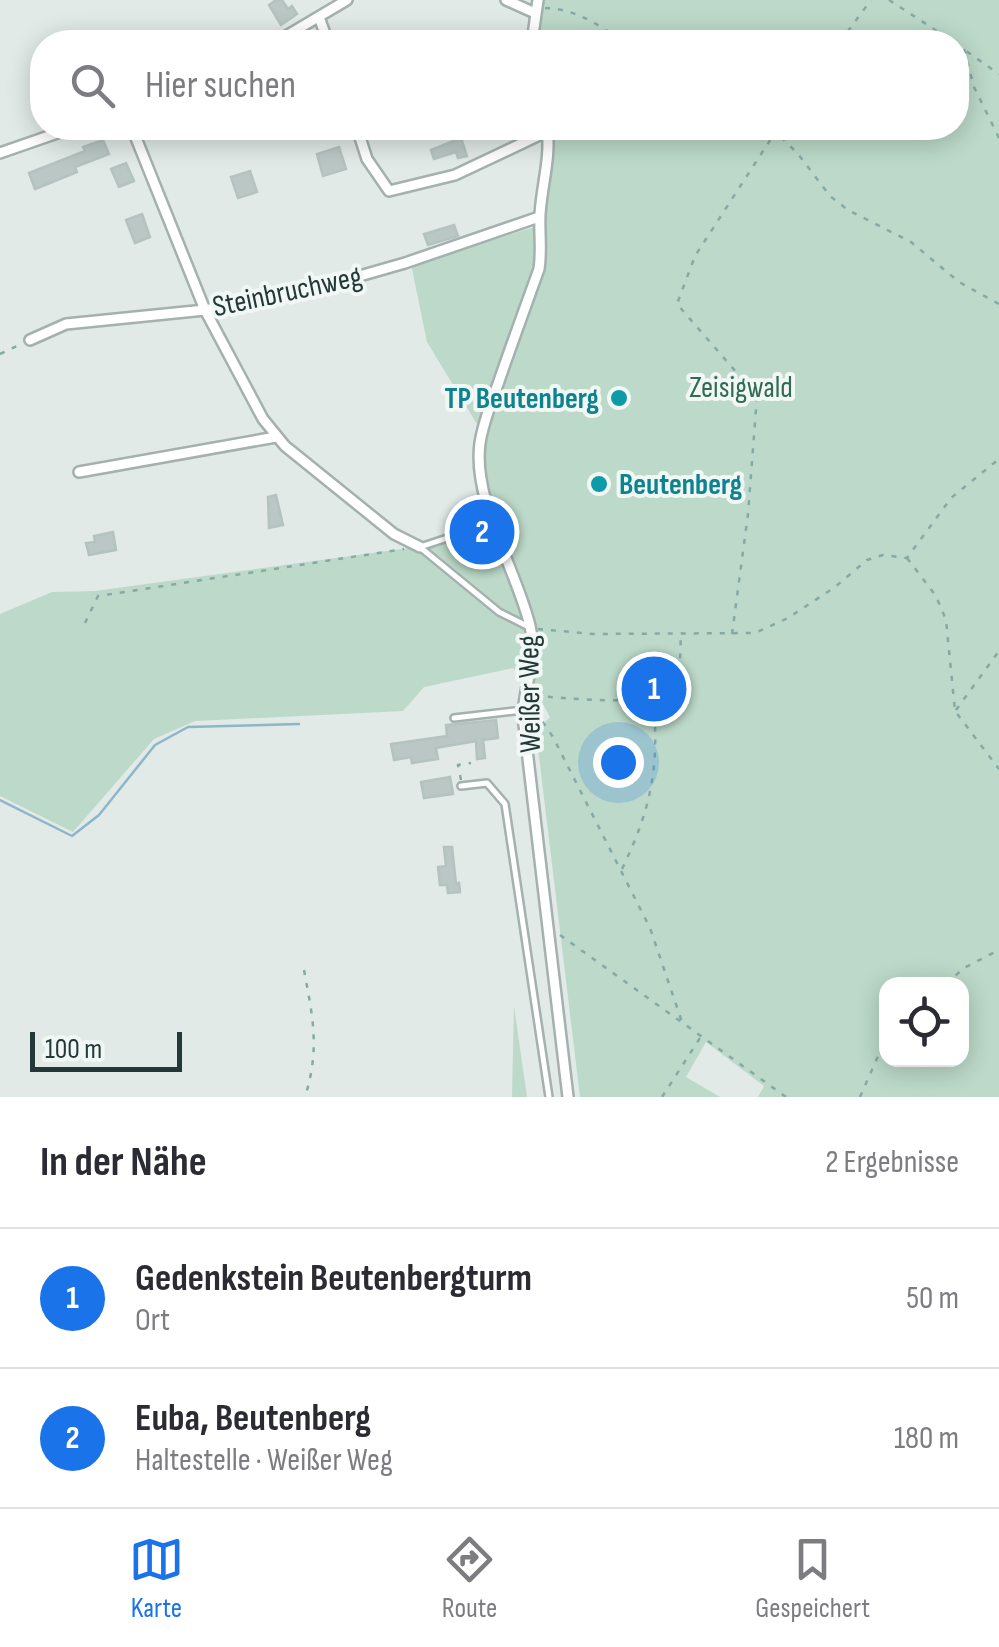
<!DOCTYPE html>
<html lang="de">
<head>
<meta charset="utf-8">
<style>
	body { margin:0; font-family:"Sofia Sans Condensed",sans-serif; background:#f7f7f7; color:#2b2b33 }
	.controls { position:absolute; right:30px; bottom:30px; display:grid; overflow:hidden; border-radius:20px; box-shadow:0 5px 25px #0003 }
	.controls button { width:90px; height:90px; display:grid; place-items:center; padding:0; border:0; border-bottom:2px solid #e1e1e2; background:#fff; color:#2b2b33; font:50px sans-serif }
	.scale { position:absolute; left:30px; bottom:25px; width:152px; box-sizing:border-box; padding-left:10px; border:5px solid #233937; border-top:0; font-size:28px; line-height:35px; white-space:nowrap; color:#233937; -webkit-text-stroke:8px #f1f7f5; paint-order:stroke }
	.you { position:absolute; left:618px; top:762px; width:35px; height:35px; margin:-25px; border:8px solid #fff; border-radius:50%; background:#1a73e8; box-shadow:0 0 0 15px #1a73e833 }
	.badge { display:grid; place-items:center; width:65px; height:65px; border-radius:50%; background:#1a73e8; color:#fff; font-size:32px; font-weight:700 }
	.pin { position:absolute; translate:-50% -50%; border:5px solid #fff; box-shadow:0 2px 10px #0006 }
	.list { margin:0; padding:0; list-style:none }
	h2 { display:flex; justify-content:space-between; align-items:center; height:130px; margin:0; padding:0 40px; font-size:42px }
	h2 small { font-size:32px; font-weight:400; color:#7c7c81 }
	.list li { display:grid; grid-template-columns:65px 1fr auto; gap:30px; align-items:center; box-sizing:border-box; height:140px; padding:0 40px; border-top:2px solid #e1e1e2 }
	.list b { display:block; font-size:38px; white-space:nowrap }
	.list p { margin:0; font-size:32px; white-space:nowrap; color:#7c7c81 }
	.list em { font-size:32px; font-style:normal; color:#7c7c81 }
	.icon { flex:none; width:55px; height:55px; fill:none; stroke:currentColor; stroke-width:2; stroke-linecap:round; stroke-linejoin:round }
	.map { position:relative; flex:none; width:999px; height:1097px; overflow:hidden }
	.search { position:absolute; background:#fff; box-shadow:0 5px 25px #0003; left:30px; right:30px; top:30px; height:110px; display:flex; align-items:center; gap:25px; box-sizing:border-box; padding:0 35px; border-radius:40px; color:#7c7c81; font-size:38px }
	.sheet { height:410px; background:#fff }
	nav { display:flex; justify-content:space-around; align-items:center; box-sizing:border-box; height:140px; border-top:2px solid #e1e1e2; background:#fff; font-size:28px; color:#7c7c81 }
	nav a { display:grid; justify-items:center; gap:5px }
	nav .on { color:#1a73e8 }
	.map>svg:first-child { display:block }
</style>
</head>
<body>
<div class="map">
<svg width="999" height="1097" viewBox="0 0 999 1097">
	<rect width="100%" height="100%" fill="#e1eae7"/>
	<!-- green -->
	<g fill="#bcd9c9" fill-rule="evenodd">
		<path d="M544,0H999V1097H758L764,1086L706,1042L686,1077L720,1097H580L536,731L550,717L536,691L513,668L424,687L403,711L195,721L154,739L73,832L0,796V614L52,592L95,591L445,543L499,524L485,477L486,439L427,342L411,264L535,227L555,148L553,128H956V42H539ZM886,984H962V1060H886Z"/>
		<path d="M514,1006L527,1097H512Z"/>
	</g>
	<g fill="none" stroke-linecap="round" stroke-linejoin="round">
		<!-- stream -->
		<path stroke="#8eb6ca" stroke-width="2.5" d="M0,800L72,836L99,815L155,745L188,727L299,724"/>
	</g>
	<!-- building -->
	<g fill="#bac7c4" stroke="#b4c3bf" stroke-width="2.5">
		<path d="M276,0H282L288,9L292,6L297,14L281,25L269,5Z"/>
		<path d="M461,138L467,156L458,158L456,152L434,159L431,150Z"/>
		<path d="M103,140L109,154L75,167L77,172L35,189L29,173L85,151L83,147Z"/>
		<path d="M339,147L346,169L323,176L317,154Z"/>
		<path d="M126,163L134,181L119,187L111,169Z"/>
		<path d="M250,171L257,192L238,198L231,177Z"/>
		<path d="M142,214L150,237L135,243L126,220Z"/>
		<path d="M454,225L458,236L428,245L424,234Z"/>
		<path d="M276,495L283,525L269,528L268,497Z"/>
		<path d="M113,532L116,550L89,555L86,543L95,542L94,536Z"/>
		<path d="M496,720L498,738L483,740L485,758L477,759L476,741L436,748L438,759L412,763L411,757L394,760L391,744L447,736L446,725Z"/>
		<path d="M450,777L453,794L424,798L421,782Z"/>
		<path d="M444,847H452L456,884L459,883L460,892L448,893L447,885H440L438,867L446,866Z"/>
	</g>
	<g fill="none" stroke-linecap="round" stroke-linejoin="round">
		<defs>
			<g id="lane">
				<path d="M420,547L493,523"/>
				<path d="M421,548L499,612L529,627"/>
				<path d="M454,718L523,710"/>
				<path d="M461,786L487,783L505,804L549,1097"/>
			</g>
			<g id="street">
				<path d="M506,0L535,13"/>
				<path d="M319,17L328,42"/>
				<path d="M276,42L347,0"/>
				<path d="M532,42L538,0"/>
				<path d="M132,128L205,310L263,419L285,446L394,534L420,547"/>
				<path d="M357,128L367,159L389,191L455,175L548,131"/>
				<path d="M547,128C551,157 542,184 540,214C539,233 542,250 539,269C525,308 511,346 498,384C491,403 483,423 480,443C472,500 517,571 530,626C538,656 524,686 523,716L568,1097"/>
				<path d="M0,153L72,128"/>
				<path d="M30,340L66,324L205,310L321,287L405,263L539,217"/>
				<path d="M79,472L276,437"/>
			</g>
		</defs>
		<!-- lane casing -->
		<use href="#lane" stroke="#a4b1af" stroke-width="10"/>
		<!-- street casing -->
		<use href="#street" stroke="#a4b1af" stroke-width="14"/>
		<!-- path -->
		<g stroke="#85aaa5" stroke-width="2.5" stroke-dasharray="5 8" stroke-linecap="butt">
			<path d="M889,0L954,42"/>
			<path d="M545,8C577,9 598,25 624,42"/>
			<path d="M840,42L871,0"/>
			<path d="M956,44L999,74"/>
			<path d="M964,49L974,87L999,138"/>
			<path d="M772,128L798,154L830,196L848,210L911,242L959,282L999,304"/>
			<path d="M0,354L21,344"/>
			<path d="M907,558L936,596L946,620L955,711L999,769"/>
			<path d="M85,623L98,596L404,549"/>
			<path d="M538,629L593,634L755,633L788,618L835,587L867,560L883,555L907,558L951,498L999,459"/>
			<path d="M732,634L748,514L757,396L677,304L695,256L778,128"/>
			<path d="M535,696C565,697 655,710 672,685C682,672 680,648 681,632"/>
			<path d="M956,710L999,651"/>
			<path d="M535,711L553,737L650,928L683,1025"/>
			<path d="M461,780L458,765L471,763"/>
			<path d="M622,869C651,809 660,766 653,699"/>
			<path d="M560,935L786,1097"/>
			<path d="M304,970C313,1018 320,1049 305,1097"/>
			<path d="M946,984L964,968L999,950"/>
			<path d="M662,1097L700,1038"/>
			<path d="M860,1097L886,1038"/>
		</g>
		<!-- lane -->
		<use href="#lane" stroke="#fff" stroke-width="5"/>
		<!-- street -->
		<use href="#street" stroke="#fff" stroke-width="9"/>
	</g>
	<!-- markers -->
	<g fill="#0f9aa8" stroke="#f1f7f5" stroke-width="4">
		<circle cx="619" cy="398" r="10"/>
		<circle cx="599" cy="484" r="10"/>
	</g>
	<g text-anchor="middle" stroke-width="8" stroke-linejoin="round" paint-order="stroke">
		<!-- street labels -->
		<g font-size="30" fill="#233937" stroke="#f1f7f5">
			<text transform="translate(287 291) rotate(-12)" y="10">Steinbruchweg</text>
			<text transform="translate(529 694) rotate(-91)" y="10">Weißer Weg</text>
		</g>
		<!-- park labels -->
		<g font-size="30" fill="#326b52" stroke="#f1f7f5">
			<text x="741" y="397">Zeisigwald</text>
		</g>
		<!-- culture labels -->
		<g font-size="30" font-weight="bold" fill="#0d838f" stroke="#f1f7f5" text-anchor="end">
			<text x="599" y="408">TP Beutenberg</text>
			<text x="619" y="494" text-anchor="start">Beutenberg</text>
		</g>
	</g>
</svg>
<div class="controls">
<button><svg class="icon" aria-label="locate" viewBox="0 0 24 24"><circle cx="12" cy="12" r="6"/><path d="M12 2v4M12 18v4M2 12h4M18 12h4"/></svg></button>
</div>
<div class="scale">100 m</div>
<div class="you"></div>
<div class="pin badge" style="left:654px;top:689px">1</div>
<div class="pin badge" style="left:482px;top:532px">2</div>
<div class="search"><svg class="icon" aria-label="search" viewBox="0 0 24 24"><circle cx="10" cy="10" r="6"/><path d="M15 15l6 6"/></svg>Hier suchen</div>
</div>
<section class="sheet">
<h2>In der Nähe<small>2 Ergebnisse</small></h2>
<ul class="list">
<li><span class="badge">1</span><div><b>Gedenkstein Beutenbergturm</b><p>Ort</p></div><em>50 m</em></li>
<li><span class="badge">2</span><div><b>Euba, Beutenberg</b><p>Haltestelle · Weißer Weg</p></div><em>180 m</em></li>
</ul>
</section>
<nav>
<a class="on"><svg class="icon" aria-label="map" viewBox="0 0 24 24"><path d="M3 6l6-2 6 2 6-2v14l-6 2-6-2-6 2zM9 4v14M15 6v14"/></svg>Karte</a>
<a><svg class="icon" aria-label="directions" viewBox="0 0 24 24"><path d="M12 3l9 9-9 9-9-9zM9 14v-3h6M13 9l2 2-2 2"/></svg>Route</a>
<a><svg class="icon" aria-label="saved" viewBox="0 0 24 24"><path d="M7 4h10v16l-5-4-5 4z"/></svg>Gespeichert</a>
</nav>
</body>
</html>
